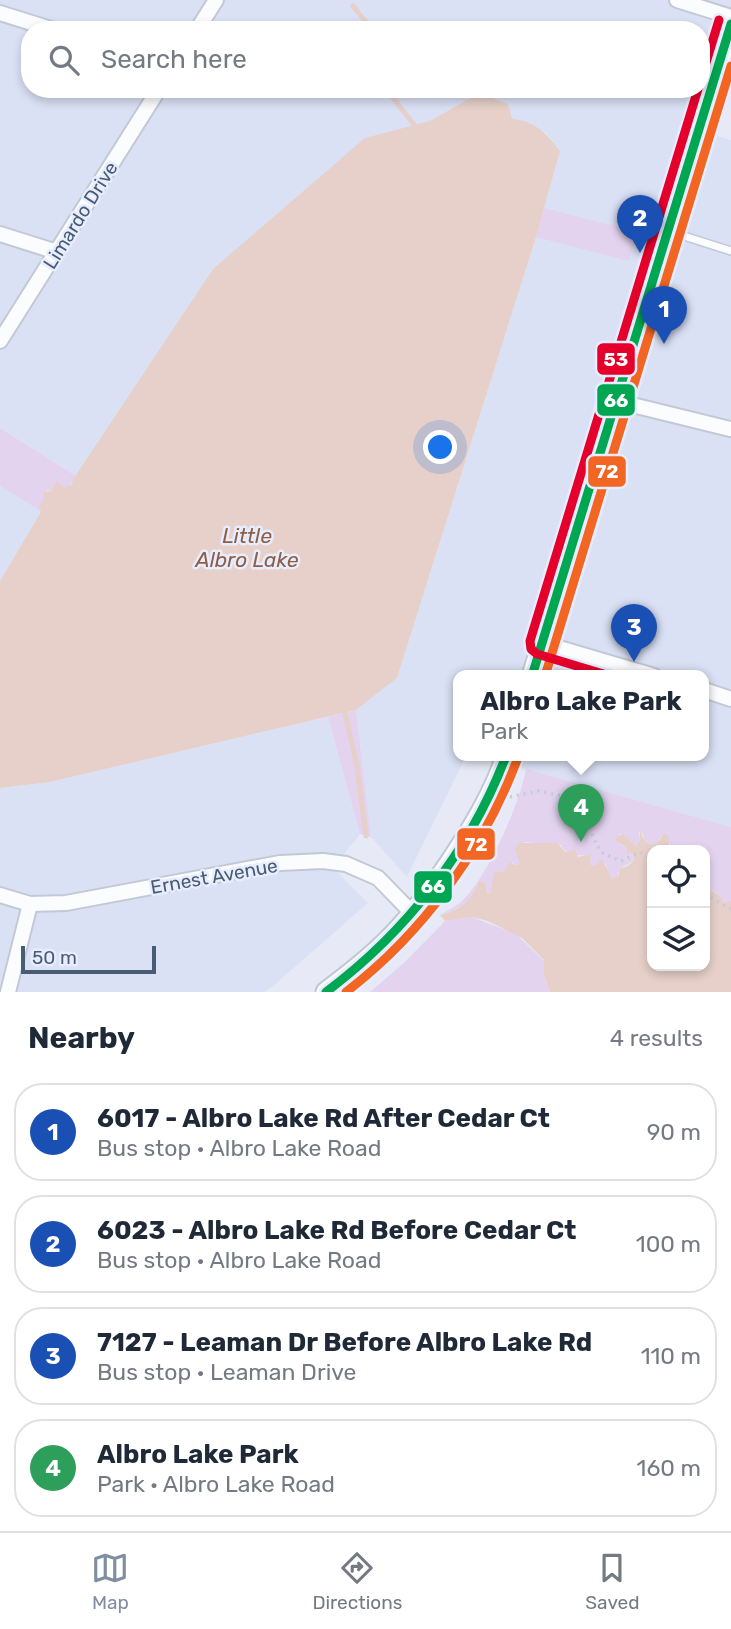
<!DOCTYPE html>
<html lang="en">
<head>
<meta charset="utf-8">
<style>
	body { margin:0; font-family:Rubik,sans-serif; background:#f6f6f7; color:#1f2937 }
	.controls { position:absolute; right:21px; bottom:21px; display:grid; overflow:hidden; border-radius:14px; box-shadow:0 4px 10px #0003 }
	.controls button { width:63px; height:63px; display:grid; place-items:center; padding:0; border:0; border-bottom:2px solid #e0e1e3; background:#fff; color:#1f2937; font:35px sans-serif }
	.scale { position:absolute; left:21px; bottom:18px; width:135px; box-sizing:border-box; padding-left:7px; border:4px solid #485c73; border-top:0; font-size:19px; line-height:24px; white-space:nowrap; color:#485c73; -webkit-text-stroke:5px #e7edff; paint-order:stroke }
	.you { position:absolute; left:441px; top:448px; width:24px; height:24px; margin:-18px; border:5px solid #fff; border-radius:50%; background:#1a73e8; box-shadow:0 0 0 10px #1a73e833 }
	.badge { display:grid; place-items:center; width:46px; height:46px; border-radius:50%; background:#808ea1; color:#fff; font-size:23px; font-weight:700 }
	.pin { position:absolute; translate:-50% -58px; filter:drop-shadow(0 2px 4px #0008) }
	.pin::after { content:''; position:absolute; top:37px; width:24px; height:21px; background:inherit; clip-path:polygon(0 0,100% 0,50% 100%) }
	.popup { position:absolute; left:453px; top:670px; width:256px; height:91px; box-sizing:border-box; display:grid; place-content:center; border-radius:14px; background:#fff; filter:drop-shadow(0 2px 5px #0005); font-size:23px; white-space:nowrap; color:#747a83 }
	.popup b { font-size:26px; color:#1f2937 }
	.popup::after { content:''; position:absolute; left:50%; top:100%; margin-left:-14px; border:14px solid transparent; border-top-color:#fff }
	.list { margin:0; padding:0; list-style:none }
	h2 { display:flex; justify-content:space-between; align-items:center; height:91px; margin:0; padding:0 28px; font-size:30px }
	h2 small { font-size:23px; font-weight:400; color:#747a83 }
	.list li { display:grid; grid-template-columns:46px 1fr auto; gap:21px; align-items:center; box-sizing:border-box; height:98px; margin:0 14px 14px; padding:0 14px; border:2px solid #e0e1e3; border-radius:28px }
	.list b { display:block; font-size:26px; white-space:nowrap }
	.list p { margin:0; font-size:23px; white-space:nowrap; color:#747a83 }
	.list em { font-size:23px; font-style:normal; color:#747a83 }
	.icon { flex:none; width:38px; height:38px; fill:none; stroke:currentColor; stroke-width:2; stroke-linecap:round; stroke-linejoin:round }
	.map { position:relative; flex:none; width:731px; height:992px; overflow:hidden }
	.search { position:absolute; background:#fff; box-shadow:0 4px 10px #0003; left:21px; right:21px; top:21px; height:77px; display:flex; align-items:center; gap:18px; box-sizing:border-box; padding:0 24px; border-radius:28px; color:#747a83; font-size:26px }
	.sheet { height:539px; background:#fff }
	nav { display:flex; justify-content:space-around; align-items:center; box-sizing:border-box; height:98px; border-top:2px solid #e0e1e3; background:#fff; font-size:19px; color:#747a83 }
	nav a { display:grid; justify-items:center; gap:4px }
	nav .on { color:#808ea1 }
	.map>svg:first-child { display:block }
</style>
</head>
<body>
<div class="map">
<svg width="731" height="992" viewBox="0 0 731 992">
	<rect width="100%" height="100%" fill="#e7eaf6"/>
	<!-- residential -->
	<g fill="#dae1f5" fill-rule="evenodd">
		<path d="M0,0H731V89L717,136L731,140V827L504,763L490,756H704V676H458V756H466L407,877L371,837L356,710L397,678L536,237L560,151L546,133L512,120L479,93L430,121L415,126L213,269L76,476L0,428ZM30,30H701V89H30Z"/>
		<path d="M0,486L42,512L0,581Z"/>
		<path d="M328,717L360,834L333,868L368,903L272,987L264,992H0V788L50,782Z"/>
	</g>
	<!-- green -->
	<g fill="#e3d3ef">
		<path d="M544,208L637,232L629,261L536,237Z"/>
		<path d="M0,428L76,476L68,488L46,491L42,512L0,486Z"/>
		<path d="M356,710L371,837L360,834L328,717Z"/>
		<path d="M526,769L731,827V900L724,904C720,896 715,887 705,891V850H669L670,844L662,836L656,844L652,845L644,840L643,834L639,832L640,841L636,846L623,834H619V844L627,847L629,854L633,853C635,866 626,862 620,870C618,872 618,876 616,878L611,879L605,863L594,867L590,865L591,854C581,857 567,856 561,845L524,842L520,864L515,865L512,862L503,872L496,871L490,893L477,884C473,903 458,909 440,915C448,910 457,906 463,900C488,876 520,803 526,769Z"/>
		<path d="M472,917L516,934L544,961V975L550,992H370L405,962L445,921Z"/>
	</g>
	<!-- water -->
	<g fill="#e6d0c9">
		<path d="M479,93L508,104L512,119C535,121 546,133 560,151L536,237L397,678L356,710L50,782L0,788V581L41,512L39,505L43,502L44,492L51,491L57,481L64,488L71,485L74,478L213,269L365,138L430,121Z"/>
		<path d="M640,830L644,840L652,845L656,844L665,833L669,837V850H652V966H705V891L711,890L720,896L724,904L731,900V992H550L544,975V960L522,938L488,921L472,917L445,921L440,915C463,908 470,903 479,881L484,882L487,892L490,893L495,871L503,872L510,862L515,865L520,864L515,850L518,843H557L566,852L575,850L578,857L591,854L590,865L596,866L602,859L612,879L618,876L620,869C628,866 636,863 633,853L627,854V847L616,842L617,836L623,834L636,846L640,841Z"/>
	</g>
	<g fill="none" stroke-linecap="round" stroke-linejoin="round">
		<!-- stream -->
		<g stroke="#e6d0c9" stroke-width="5">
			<path d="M353,6L372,30"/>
			<path d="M386,89L415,126"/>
			<path d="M345,713L357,766L366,836"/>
		</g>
		<defs>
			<path id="lane" d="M668,231L731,251"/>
			<g id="street">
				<path d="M677,0L731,17"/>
				<path d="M0,13L54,30"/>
				<path d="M197,30L216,0"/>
				<path d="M0,234L57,252"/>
				<path d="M0,341L159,89"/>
				<path d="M616,401L730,429"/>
				<path d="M542,643L654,676"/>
				<path d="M704,690L731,699"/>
				<path d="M0,895L30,904L66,903L280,863L323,861L346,864L378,878L412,913"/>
				<path d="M8,992L30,904"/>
			</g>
			<g id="secondary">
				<path d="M532,676L731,24"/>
				<path d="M326,992C346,977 366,962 384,944C426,904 489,811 506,756"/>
			</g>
		</defs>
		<!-- lane casing -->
		<use href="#lane" stroke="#c2c9d5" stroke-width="10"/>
		<!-- street casing -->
		<use href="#street" stroke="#c2c9d5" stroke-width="18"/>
		<!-- secondary casing -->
		<use href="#secondary" stroke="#c1c8d4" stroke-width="23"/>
		<!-- path -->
		<g stroke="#c6ccd5" stroke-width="3.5" stroke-dasharray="2 5" stroke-linecap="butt">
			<path d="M510,797L538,791L569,797L577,802L597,845L603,853L621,861L640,852L652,860"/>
			<path d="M705,894L731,909"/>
		</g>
		<!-- lane -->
		<use href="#lane" stroke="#fbfcfe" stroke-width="7"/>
		<!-- street -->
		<use href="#street" stroke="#fbfcfe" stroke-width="14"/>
		<!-- secondary -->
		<use href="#secondary" stroke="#fbfcfe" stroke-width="19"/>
		<defs>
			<g id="bus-1">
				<path d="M532,676L731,24"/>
				<path d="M326,992C406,932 470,851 506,756"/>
			</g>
			<g id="bus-2">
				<path d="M545,676L731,66"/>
				<path d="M346,992C423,933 483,850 517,760"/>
			</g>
			<g id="bus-3">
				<path d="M701,79L719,20"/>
				<path d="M610,676L537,654L531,649L530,641L698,89"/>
			</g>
		</defs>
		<!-- bus-1 casing -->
		<use href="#bus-1" stroke="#e7edff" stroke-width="14"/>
		<!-- bus-2 casing -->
		<use href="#bus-2" stroke="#e7edff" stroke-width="14"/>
		<!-- bus-3 casing -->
		<use href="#bus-3" stroke="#e7edff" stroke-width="14"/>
		<!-- bus-1 -->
		<use href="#bus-1" stroke="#00a651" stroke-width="9"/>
		<!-- bus-2 -->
		<use href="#bus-2" stroke="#f26522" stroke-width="9"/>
		<!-- bus-3 -->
		<use href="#bus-3" stroke="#e4002b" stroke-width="9"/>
	</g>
	<g text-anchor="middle" stroke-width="5" stroke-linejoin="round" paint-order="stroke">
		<!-- street labels -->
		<g font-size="19" fill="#485c73" stroke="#e7edff">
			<text transform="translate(80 215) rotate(-58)" y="7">Limardo Drive</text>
			<text transform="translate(214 876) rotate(-10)" y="7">Ernest Avenue</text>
		</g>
		<!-- water labels -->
		<g font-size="21" font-style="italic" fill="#8e5e45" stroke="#e7edff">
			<text x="247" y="543">Little<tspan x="247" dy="24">Albro Lake</tspan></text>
		</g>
	</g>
	<g stroke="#e7edff" stroke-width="2.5">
		<rect x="596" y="342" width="40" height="34" rx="7" fill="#e4002b"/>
		<rect x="596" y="383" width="40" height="34" rx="7" fill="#00a651"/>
		<rect x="587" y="455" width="40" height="33" rx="7" fill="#f26522"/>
		<rect x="456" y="827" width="40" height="34" rx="7" fill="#f26522"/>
		<rect x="413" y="870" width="40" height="34" rx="7" fill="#00a651"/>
	</g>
	<g font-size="19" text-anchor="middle" font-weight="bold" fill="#fff">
		<text x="616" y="366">53</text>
		<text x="616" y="407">66</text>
		<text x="607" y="478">72</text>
		<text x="476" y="851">72</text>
		<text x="433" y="893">66</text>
	</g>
</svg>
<div class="controls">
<button><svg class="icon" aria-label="locate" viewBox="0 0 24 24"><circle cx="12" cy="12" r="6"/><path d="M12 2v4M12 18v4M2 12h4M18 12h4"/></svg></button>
<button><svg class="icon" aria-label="layers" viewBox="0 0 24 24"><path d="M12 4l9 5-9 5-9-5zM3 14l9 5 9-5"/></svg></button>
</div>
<div class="scale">50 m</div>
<div class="you"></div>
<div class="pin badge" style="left:664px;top:344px;background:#1a4fb4">1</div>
<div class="pin badge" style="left:640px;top:253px;background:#1a4fb4">2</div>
<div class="pin badge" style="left:634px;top:662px;background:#1a4fb4">3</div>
<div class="pin badge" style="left:581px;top:842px;background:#2e9e5b">4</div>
<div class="popup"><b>Albro Lake Park</b>Park</div>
<div class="search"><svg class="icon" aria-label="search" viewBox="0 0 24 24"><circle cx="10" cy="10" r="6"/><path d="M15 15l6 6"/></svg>Search here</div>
</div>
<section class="sheet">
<h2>Nearby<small>4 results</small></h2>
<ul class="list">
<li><span class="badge" style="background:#1a4fb4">1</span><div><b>6017 - Albro Lake Rd After Cedar Ct</b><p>Bus stop · Albro Lake Road</p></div><em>90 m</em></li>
<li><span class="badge" style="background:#1a4fb4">2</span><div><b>6023 - Albro Lake Rd Before Cedar Ct</b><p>Bus stop · Albro Lake Road</p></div><em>100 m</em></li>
<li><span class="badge" style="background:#1a4fb4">3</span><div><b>7127 - Leaman Dr Before Albro Lake Rd</b><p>Bus stop · Leaman Drive</p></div><em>110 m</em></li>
<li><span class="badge" style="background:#2e9e5b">4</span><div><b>Albro Lake Park</b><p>Park · Albro Lake Road</p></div><em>160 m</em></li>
</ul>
</section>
<nav>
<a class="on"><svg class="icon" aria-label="map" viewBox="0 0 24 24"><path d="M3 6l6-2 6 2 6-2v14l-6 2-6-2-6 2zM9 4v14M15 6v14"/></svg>Map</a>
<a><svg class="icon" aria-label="directions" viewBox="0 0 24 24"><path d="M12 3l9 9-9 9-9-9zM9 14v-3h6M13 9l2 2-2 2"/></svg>Directions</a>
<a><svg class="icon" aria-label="saved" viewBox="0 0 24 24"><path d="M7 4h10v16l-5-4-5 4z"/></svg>Saved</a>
</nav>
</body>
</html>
